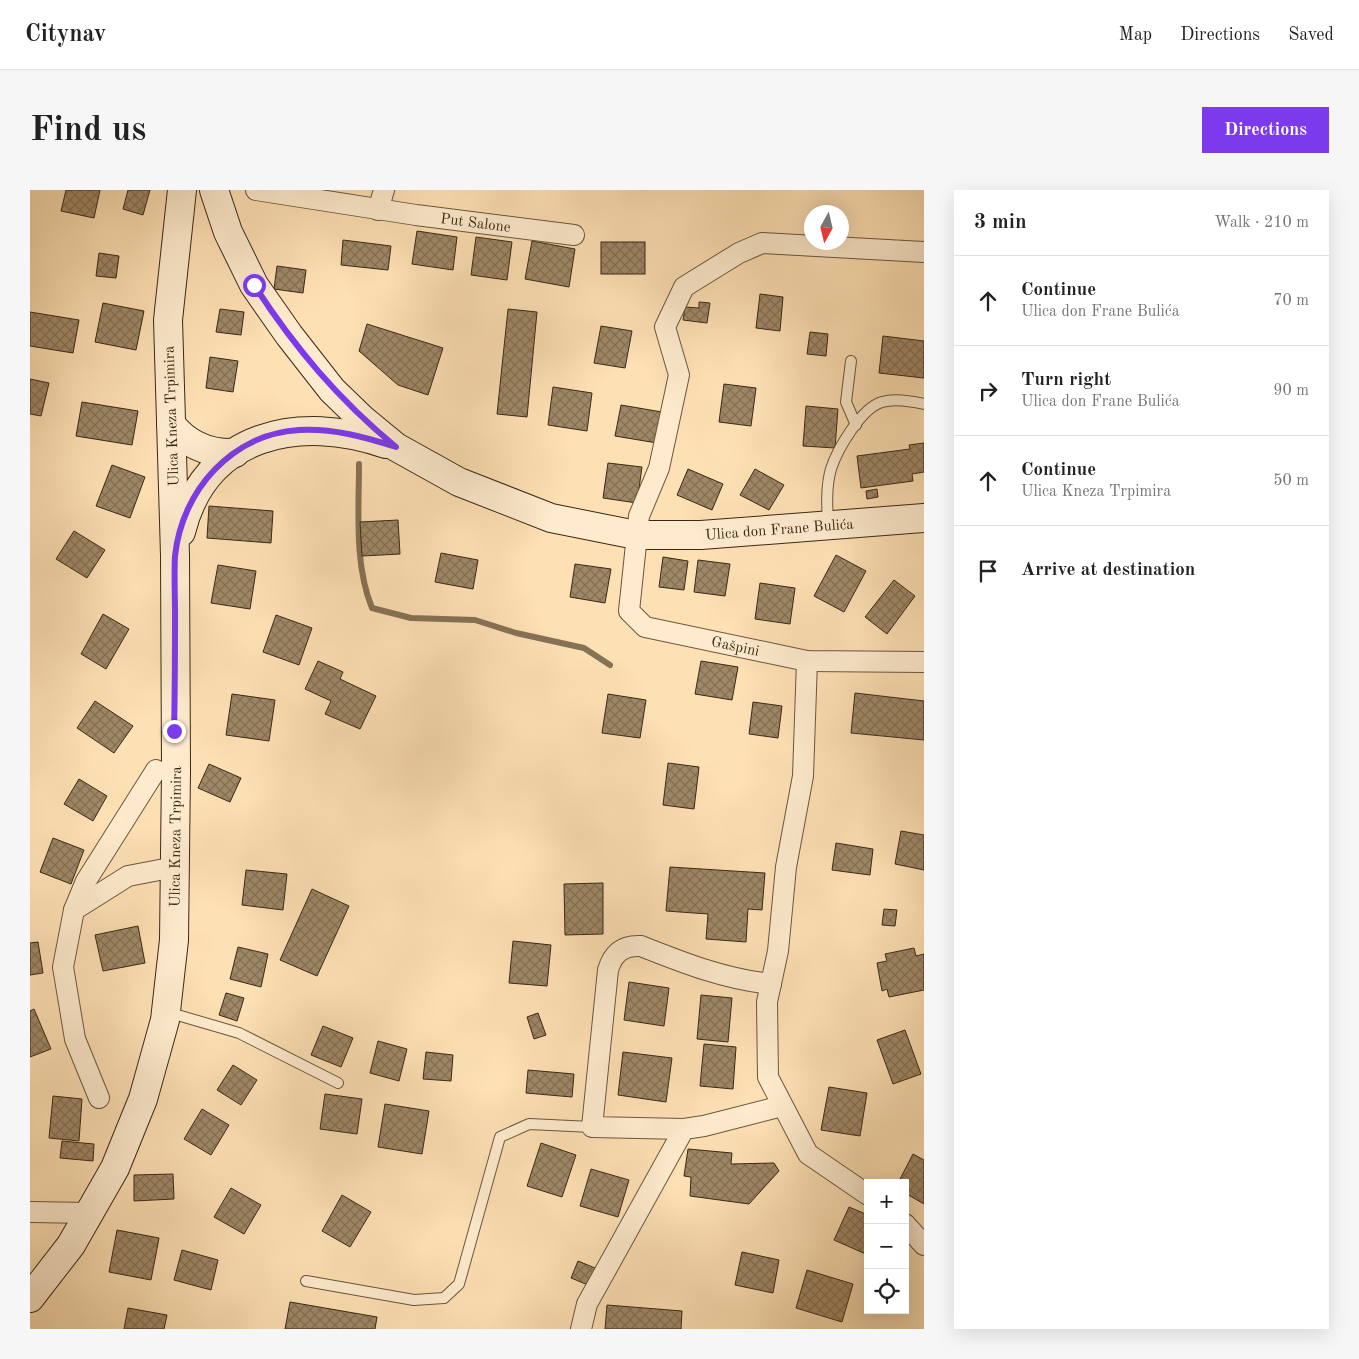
<!DOCTYPE html>
<html lang="en">
<head>
<meta charset="utf-8">
<style>
	body { margin:0; font-family:"Old Standard TT",serif; background:#f6f6f6; color:#222 }
	.controls { position:absolute; right:15px; bottom:15px; display:grid; overflow:hidden; border-radius:0px; box-shadow:0 5px 20px #0002 }
	.controls button { width:45px; height:45px; display:grid; place-items:center; padding:0; border:0; border-bottom:1px solid #e0e0e0; background:#fff; color:#222; font:25px sans-serif }
	.compass { position:absolute; left:774px; top:15px; width:45px; height:45px; border-radius:50%; background:#fff; box-shadow:0 5px 20px #0002; rotate:188deg }
	.stop { position:absolute; width:15px; height:15px; margin:-11px; border:4px solid #7c3aed; border-radius:50%; background:#fff }
	.stop.end { background:#7c3aed; border-color:#fff; box-shadow:0 1px 5px #0008 }
	.list { margin:0; padding:0; list-style:none }
	h2 { display:flex; justify-content:space-between; align-items:center; height:65px; margin:0; padding:0 20px; font-size:21px }
	h2 small { font-size:16px; font-weight:400; color:#767676 }
	.list li { display:grid; grid-template-columns:32px 1fr auto; gap:15px; align-items:center; box-sizing:border-box; height:90px; padding:0 20px; border-top:1px solid #e0e0e0 }
	.list b { display:block; font-size:19px; white-space:nowrap }
	.list p { margin:0; font-size:16px; white-space:nowrap; color:#767676 }
	.list em { font-size:16px; font-style:normal; color:#767676 }
	.icon { flex:none; width:28px; height:28px; fill:none; stroke:currentColor; stroke-width:2; stroke-linecap:round; stroke-linejoin:round }
	.map { position:relative; flex:none; width:894px; height:1139px; overflow:hidden; border-radius:0px }
	header { display:flex; align-items:center; gap:30px; box-sizing:border-box; height:70px; padding:0 25px; background:#fff; border-bottom:1px solid #e0e0e0 }
	header strong { font-size:24px }
	nav { display:flex; gap:28px; margin-inline-start:auto; font-size:18px }
	.intro { display:flex; align-items:center; justify-content:space-between; box-sizing:border-box; height:120px; padding:0 30px }
	h1 { margin:0; font-size:35px }
	.button { padding:12px 22px; border-radius:0px; background:#7c3aed; color:#fff; font-size:18px; font-weight:700 }
	main { display:flex; gap:30px; padding:0 30px }
	aside { flex:1; background:#fff; border-radius:0px; box-shadow:0 5px 20px #0002 }
	.map>svg:first-child { display:block }
</style>
</head>
<body>
<header>
<strong>Citynav</strong>
<nav><a>Map</a><a>Directions</a><a>Saved</a></nav>
</header>
<div class="intro"><h1>Find us</h1><a class="button">Directions</a></div>
<main>
<div class="map">
<svg width="894" height="1139" viewBox="0 0 894 1139">
	<defs>
		<pattern id="building-cross-hatch" width="8" height="8" patternUnits="userSpaceOnUse" patternTransform="scale(1.25)"><rect width="8" height="8" fill="#9f8867"/><path d="M0 0l8 8M0 8l8-8" fill="none" stroke="#836f54"/></pattern>
	</defs>
	<rect width="100%" height="100%" fill="#fde0b4"/>
	<filter id="stains"><feTurbulence type="fractalNoise" baseFrequency=".004" numOctaves="4"/><feColorMatrix values="0 0 0 0 .2 0 0 0 0 .09 0 0 0 0 .02 0 0 0 .5 -.17"/></filter>
	<radialGradient id="worn" r=".72"><stop offset=".6" stop-color="#630" stop-opacity="0"/><stop offset="1" stop-color="#630" stop-opacity=".3"/></radialGradient>
	<g fill="none" stroke-linecap="round" stroke-linejoin="round">
		<!-- stream -->
		<path stroke="#867254" stroke-width="6" d="M329,274C329,320 324,374 342,418L381,428L445,430L486,443L554,458L580,475"/>
	</g>
	<!-- building -->
	<g fill="url(#building-cross-hatch)" stroke="#392914">
		<path d="M36,0H70L64,28L31,21Z"/>
		<path d="M98,0H120L113,25L93,19Z"/>
		<path d="M387,41L427,47L423,80L382,74Z"/>
		<path d="M446,47L482,52L477,90L441,85Z"/>
		<path d="M313,50L361,56L358,80L311,75Z"/>
		<path d="M502,51L545,59L539,97L495,89Z"/>
		<rect x="571" y="52" width="44" height="32"/>
		<path d="M69,63L89,66L86,88L66,86Z"/>
		<path d="M247,76L276,80L273,103L244,99Z"/>
		<path d="M730,104L753,107L750,141L726,138Z"/>
		<path d="M669,112L680,113L677,133L653,130L655,117L669,118Z"/>
		<path d="M73,113L114,121L106,160L65,152Z"/>
		<path d="M190,119L214,122L211,145L186,142Z"/>
		<path d="M478,119L507,122L497,227L467,224Z"/>
		<path d="M0,122L49,130L43,163L0,156Z"/>
		<path d="M337,134L413,158L398,205L368,195L329,161Z"/>
		<path d="M571,136L602,141L595,178L564,173Z"/>
		<path d="M780,142L798,144L796,166L777,164Z"/>
		<path d="M853,146L894,151V188L849,183Z"/>
		<path d="M180,167L208,171L203,202L176,198Z"/>
		<path d="M0,189L19,193L11,226L0,224Z"/>
		<path d="M694,194L726,198L721,236L689,232Z"/>
		<path d="M523,197L562,203L557,241L518,235Z"/>
		<path d="M52,212L108,221L102,255L46,246Z"/>
		<path d="M591,215L632,222L627,253L585,246Z"/>
		<path d="M776,216L808,219L805,258L773,256Z"/>
		<path d="M894,253V282L882,284L883,291L831,298L827,266L880,259L879,255Z"/>
		<path d="M578,273L612,277L607,313L573,308Z"/>
		<path d="M82,275L115,287L100,328L66,316Z"/>
		<path d="M658,279L693,294L682,320L647,305Z"/>
		<path d="M725,279L754,295L739,320L710,305Z"/>
		<path d="M847,299L848,307L837,309L836,301Z"/>
		<path d="M179,316L243,321L241,353L177,348Z"/>
		<path d="M368,330L370,364L332,366L330,332Z"/>
		<path d="M44,341L75,360L57,388L26,369Z"/>
		<path d="M411,363L448,370L443,399L405,392Z"/>
		<path d="M806,365L836,381L814,422L784,406Z"/>
		<path d="M633,367L658,371L654,400L629,397Z"/>
		<path d="M668,370L700,374L695,406L664,402Z"/>
		<path d="M545,374L581,379L575,413L540,407Z"/>
		<path d="M188,375L226,381L220,419L181,413Z"/>
		<path d="M864,390L885,406L857,444L835,427Z"/>
		<path d="M730,393L765,398L760,434L725,429Z"/>
		<path d="M73,424L99,439L76,479L51,464Z"/>
		<path d="M246,425L282,438L269,475L233,462Z"/>
		<path d="M288,471L313,482L310,489L346,506L330,539L295,524L301,511L275,499Z"/>
		<path d="M671,471L708,477L702,510L665,504Z"/>
		<path d="M825,503L894,511V550L821,543Z"/>
		<path d="M202,504L245,510L239,551L196,545Z"/>
		<path d="M578,504L616,510L610,548L572,543Z"/>
		<path d="M65,511L103,536L84,563L47,538Z"/>
		<path d="M723,512L752,516L748,548L719,544Z"/>
		<path d="M638,573L669,577L664,619L633,615Z"/>
		<path d="M179,574L211,588L200,612L168,598Z"/>
		<path d="M49,589L77,606L63,631L34,614Z"/>
		<path d="M871,641L894,645V680L865,674Z"/>
		<path d="M23,648L54,660L41,694L10,682Z"/>
		<path d="M806,653L843,659L840,685L802,680Z"/>
		<path d="M640,677L735,683L732,720L718,719L716,752L676,749L678,724L636,721Z"/>
		<path d="M216,680L257,684L253,720L212,715Z"/>
		<path d="M573,693V744L535,745L534,694Z"/>
		<path d="M282,699L319,716L287,786L250,770Z"/>
		<path d="M854,719L867,720L865,736L852,735Z"/>
		<path d="M108,736L115,773L73,781L65,745Z"/>
		<path d="M483,751L521,755L517,796L479,793Z"/>
		<path d="M8,752L13,783L0,785V753Z"/>
		<path d="M208,757L238,764L231,797L200,789Z"/>
		<path d="M884,758L886,766L894,764V800L859,807L857,799L852,801L847,773L857,771L855,764Z"/>
		<path d="M599,792L639,798L634,836L594,830Z"/>
		<path d="M196,803L214,808L207,831L189,825Z"/>
		<path d="M671,805L702,808L698,852L667,849Z"/>
		<path d="M4,819L21,859L0,867V821Z"/>
		<path d="M508,823L516,845L504,849L497,827Z"/>
		<path d="M293,836L323,848L311,877L281,865Z"/>
		<path d="M875,840L891,884L863,894L847,850Z"/>
		<path d="M348,851L377,859L369,891L340,883Z"/>
		<path d="M674,854L706,857L703,899L670,896Z"/>
		<path d="M396,862L423,865L421,891L393,889Z"/>
		<path d="M593,862L642,868L636,912L588,905Z"/>
		<path d="M203,875L227,890L211,915L187,900Z"/>
		<path d="M498,880L544,884L542,907L496,903Z"/>
		<path d="M799,897L837,903L830,946L791,940Z"/>
		<path d="M295,904L332,909L327,944L290,939Z"/>
		<path d="M23,906L52,909L49,951L19,948Z"/>
		<path d="M355,914L399,921L392,964L348,957Z"/>
		<path d="M172,919L199,935L181,965L154,949Z"/>
		<path d="M32,951L64,954L63,971L30,968Z"/>
		<path d="M511,953L546,965L532,1007L497,996Z"/>
		<path d="M658,959L702,963L701,974L744,973L749,981L719,1014L660,1006L661,987L654,986Z"/>
		<path d="M883,964L894,970V1014L875,1003V993H868Z"/>
		<path d="M561,979L599,990L588,1027L550,1016Z"/>
		<path d="M143,984L144,1009L104,1011V985Z"/>
		<path d="M201,998L231,1015L214,1044L184,1027Z"/>
		<path d="M312,1005L341,1022L320,1057L292,1041Z"/>
		<path d="M819,1017L838,1025V1065L804,1050Z"/>
		<path d="M87,1040L129,1048L121,1090L79,1082Z"/>
		<path d="M152,1060L188,1070L181,1100L144,1090Z"/>
		<path d="M712,1062L749,1070L743,1103L705,1095Z"/>
		<path d="M548,1071L565,1078L558,1095L541,1088Z"/>
		<path d="M777,1080L823,1094L812,1132L766,1118Z"/>
		<path d="M260,1112L347,1127L345,1139H255Z"/>
		<path d="M577,1115L652,1121L651,1139H575Z"/>
		<path d="M98,1118L137,1125L134,1139H94Z"/>
	</g>
	<g fill="none" stroke-linecap="round" stroke-linejoin="round">
		<defs>
			<g id="lane">
				<path d="M821,171L816,212L826,235"/>
				<path d="M798,333C797,316 796,296 801,279C807,260 831,218 852,212C865,208 881,211 894,214"/>
				<path d="M137,822L209,843L308,893"/>
				<path d="M276,1091L384,1110L414,1108L429,1094L470,947L499,934L562,937"/>
			</g>
			<g id="street">
				<path id="s1" d="M226,0L386,25L544,45"/>
				<path d="M348,20L354,0"/>
				<path id="s2" d="M894,62L732,53L709,63L654,97L635,137L649,185L629,278L609,326L599,421L615,437L777,471L894,472"/>
				<path d="M777,471L773,586L756,677L748,761L737,812L738,887L778,964L838,1005"/>
				<path d="M44,720L98,686L145,677"/>
				<path d="M69,908L45,849L33,777L44,720L56,691L126,580"/>
				<path d="M654,939L562,937L578,780C583,763 593,755 611,756C654,773 694,789 741,794"/>
				<path d="M0,1022L59,1023"/>
				<path d="M875,1034L894,1055"/>
				<path d="M551,1139L557,1114L654,939L674,936L752,916"/>
			</g>
			<g id="secondary">
				<path id="s3" d="M184,0L198,42L224,95L259,145L302,200L332,229L366,257L429,292L521,328L606,345H671L894,328"/>
				<path d="M141,234C157,255 179,264 205,263"/>
				<path d="M151,342C175,243 270,224 356,254"/>
				<path id="s4" d="M0,1108L41,1055L85,978L113,909L135,830L144,750L146,580L145,365L138,130L152,0"/>
			</g>
		</defs>
		<!-- lane casing -->
		<use href="#lane" stroke="#6a573c" stroke-width="12"/>
		<!-- street casing -->
		<use href="#street" stroke="#6a573c" stroke-width="22"/>
		<!-- secondary casing -->
		<use href="#secondary" stroke="#392914" stroke-width="30"/>
		<!-- lane -->
		<use href="#lane" stroke="#feebce" stroke-width="10"/>
		<!-- street -->
		<use href="#street" stroke="#feebce" stroke-width="20"/>
		<!-- secondary -->
		<use href="#secondary" stroke="#feebce" stroke-width="28"/>
	</g>
	<g fill="none" stroke-linecap="round" stroke-linejoin="round">
		<!-- route -->
		<path stroke="#7c3aed" stroke-width="6" d="M144,541C145,501 145,462 145,423C145,405 144,385 145,366C152,300 202,244 269,240C302,238 335,247 366,257C308,209 265,158 224,95"/>
	</g>
	<g text-anchor="middle" stroke-width="4.5" stroke-linejoin="round" paint-order="stroke">
		<!-- street labels -->
		<g font-size="15" fill="#392914" stroke="#feebce">
			<text dy="5" stroke="none"><textPath href="#s1" startOffset="222">Put Salone</textPath></text>
			<text transform="translate(141 226) rotate(-92)" y="5">Ulica Kneza Trpimira</text>
			<text dy="5" stroke="none"><textPath href="#s3" startOffset="721">Ulica don Frane Bulića</textPath></text>
			<text dy="5" stroke="none"><textPath href="#s2" startOffset="704">Gašpini</textPath></text>
			<text dy="5" stroke="none"><textPath href="#s4" startOffset="496">Ulica Kneza Trpimira</textPath></text>
		</g>
	</g>
	<rect width="100%" height="100%" filter="url(#stains)"/>
	<rect width="100%" height="100%" fill="url(#worn)"/>
</svg>
<div class="controls">
<button>+</button>
<button>−</button>
<button><svg class="icon" aria-label="locate" viewBox="0 0 24 24"><circle cx="12" cy="12" r="6"/><path d="M12 2v4M12 18v4M2 12h4M18 12h4"/></svg></button>
</div>
<svg class="compass" viewBox="-18 -18 36 36"><path d="M0-13l5 13h-10z" fill="#e53935"/><path d="M0 13l5-13h-10z" fill="#767676"/></svg>
<div class="stop" style="left:224px;top:95px"></div>
<div class="stop end" style="left:144px;top:541px"></div>
</div>
<aside>
<h2>3 min<small>Walk · 210 m</small></h2>
<ul class="list">
<li><svg class="icon" aria-label="ahead" viewBox="0 0 24 24"><path d="M12 20V5M6 11l6-6 6 6"/></svg><div><b>Continue</b><p>Ulica don Frane Bulića</p></div><em>70 m</em></li>
<li><svg class="icon" aria-label="right" viewBox="0 0 24 24"><path d="M7 20v-9h11M14 6l5 5-5 5"/></svg><div><b>Turn right</b><p>Ulica don Frane Bulića</p></div><em>90 m</em></li>
<li><svg class="icon" aria-label="ahead" viewBox="0 0 24 24"><path d="M12 20V5M6 11l6-6 6 6"/></svg><div><b>Continue</b><p>Ulica Kneza Trpimira</p></div><em>50 m</em></li>
<li><svg class="icon" aria-label="arrive" viewBox="0 0 24 24"><path d="M6 21V4h12l-3 4 3 4H6"/></svg><div><b>Arrive at destination</b></div></li>
</ul>
</aside>
</main>
</body>
</html>
